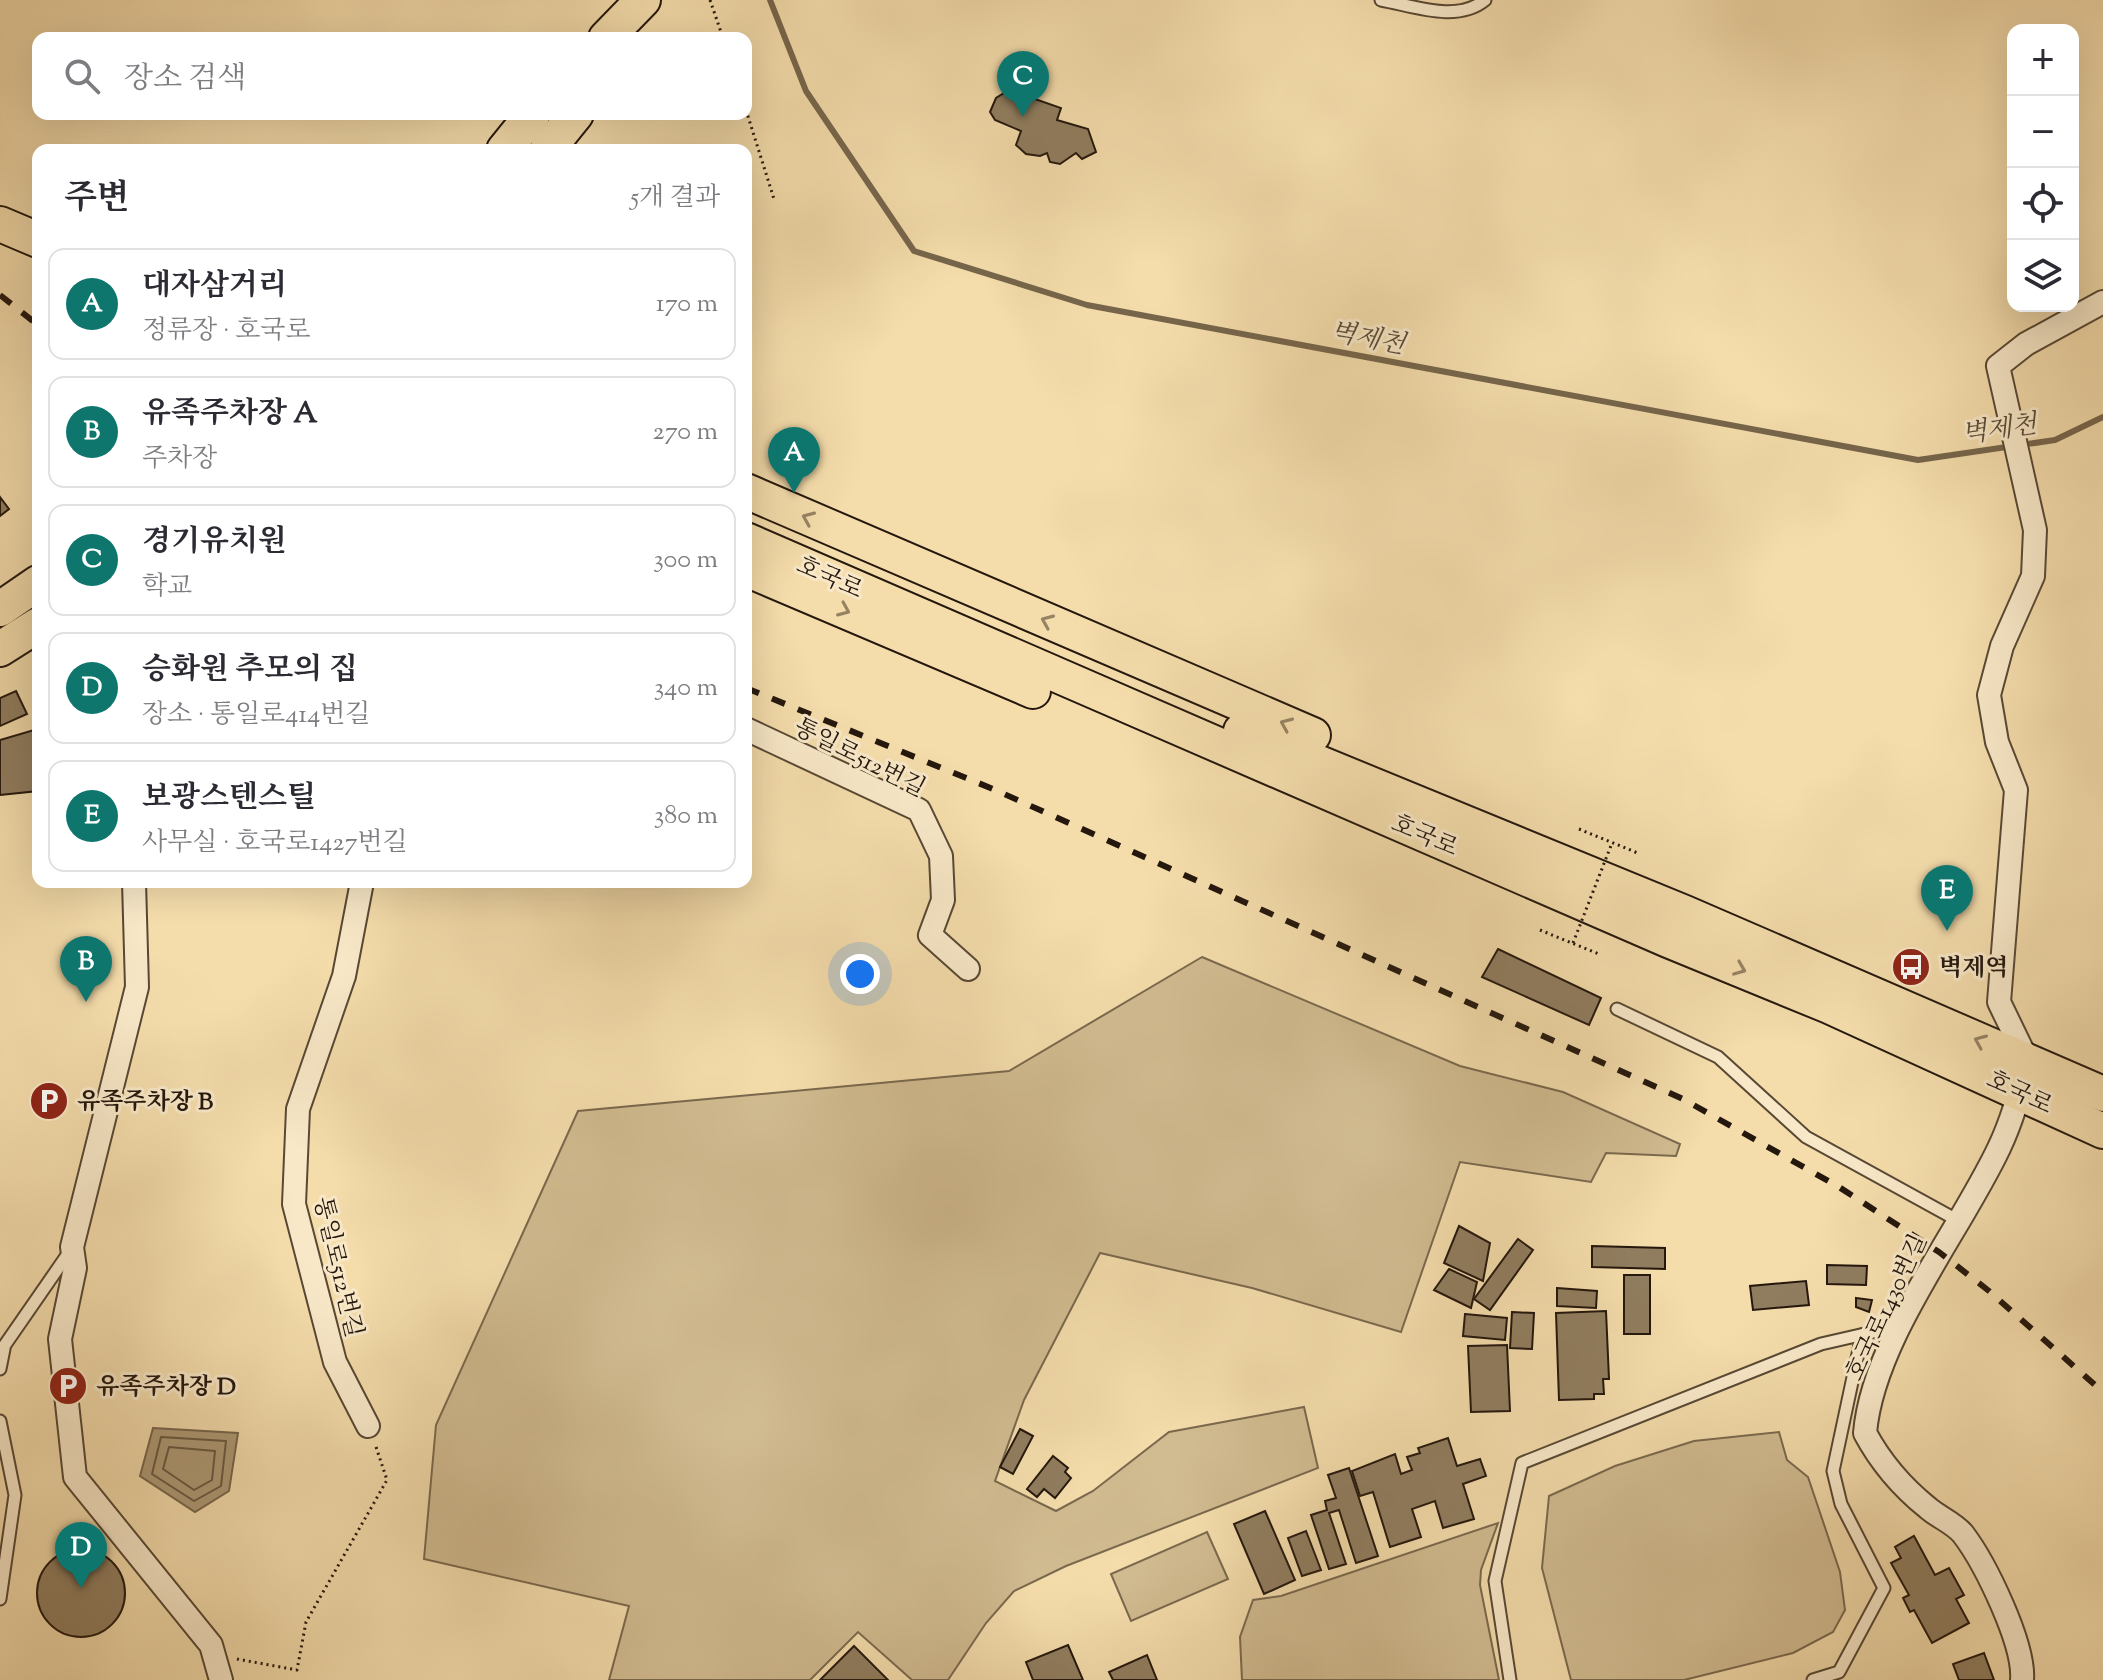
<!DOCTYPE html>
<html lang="ko">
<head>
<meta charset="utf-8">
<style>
	body { margin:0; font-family:"Sorts Mill Goudy","Noto Serif KR",serif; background:#f2f2f3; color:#2b2b33 }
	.controls { position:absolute; right:24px; top:24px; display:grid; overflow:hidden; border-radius:16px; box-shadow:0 8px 32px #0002 }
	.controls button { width:72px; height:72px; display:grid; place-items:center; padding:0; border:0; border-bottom:2px solid #e1e1e2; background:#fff; color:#2b2b33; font:40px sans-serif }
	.you { position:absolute; left:860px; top:974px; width:28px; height:28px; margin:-20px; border:6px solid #fff; border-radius:50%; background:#1a73e8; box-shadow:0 0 0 12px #1a73e833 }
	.badge { display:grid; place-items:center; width:52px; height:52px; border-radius:50%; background:#0f766e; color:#fff; font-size:26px; font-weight:700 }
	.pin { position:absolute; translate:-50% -66px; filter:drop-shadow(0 2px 4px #0008) }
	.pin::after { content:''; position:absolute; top:42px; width:28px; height:24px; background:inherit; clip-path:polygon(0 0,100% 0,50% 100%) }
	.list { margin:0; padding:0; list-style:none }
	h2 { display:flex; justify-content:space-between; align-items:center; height:104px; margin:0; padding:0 32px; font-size:34px }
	h2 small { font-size:26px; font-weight:400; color:#7c7c81 }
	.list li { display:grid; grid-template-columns:52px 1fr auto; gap:24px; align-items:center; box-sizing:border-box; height:112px; margin:0 16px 16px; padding:0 16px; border:2px solid #e1e1e2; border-radius:16px }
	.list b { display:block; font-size:30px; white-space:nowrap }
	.list p { margin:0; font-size:26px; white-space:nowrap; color:#7c7c81 }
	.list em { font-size:26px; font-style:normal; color:#7c7c81 }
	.icon { flex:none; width:44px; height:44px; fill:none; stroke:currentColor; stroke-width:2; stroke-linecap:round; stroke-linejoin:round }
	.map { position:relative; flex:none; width:2103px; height:1680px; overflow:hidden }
	.search { position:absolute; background:#fff; box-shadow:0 8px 32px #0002; left:32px; top:32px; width:720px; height:88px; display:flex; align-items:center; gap:20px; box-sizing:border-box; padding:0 28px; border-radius:16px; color:#7c7c81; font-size:30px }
	.panel { position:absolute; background:#fff; box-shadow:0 8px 32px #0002; left:32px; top:144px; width:720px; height:744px; border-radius:16px }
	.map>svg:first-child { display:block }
</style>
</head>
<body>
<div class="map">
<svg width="2103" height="1680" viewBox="0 0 2103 1680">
	<rect width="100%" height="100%" fill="#f4dcab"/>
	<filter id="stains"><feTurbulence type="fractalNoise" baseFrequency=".0025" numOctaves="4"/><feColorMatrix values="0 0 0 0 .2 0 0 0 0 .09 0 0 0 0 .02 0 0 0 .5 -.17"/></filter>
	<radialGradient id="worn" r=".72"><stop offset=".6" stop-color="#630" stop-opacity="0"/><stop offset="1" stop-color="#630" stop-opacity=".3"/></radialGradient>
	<!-- green -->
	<g fill="#d1bb90" stroke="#7a694e" stroke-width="2">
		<path d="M1202,957L1460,1066L1563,1092L1680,1144L1676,1156L1606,1153L1591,1182L1460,1162L1401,1332L1252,1288L1100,1253L1024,1400L995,1481L1056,1511L1093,1491L1169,1432L1304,1407L1318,1468L1066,1566L1014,1591L986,1623L948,1680H912L858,1632L810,1680H609L629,1606L424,1559L436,1425L578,1111L1009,1071Z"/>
		<path d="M1779,1432L1787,1460L1808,1477L1840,1572L1845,1610L1833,1632L1793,1653L1684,1680H1571L1542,1568L1549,1496L1615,1466L1694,1441Z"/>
		<path d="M1498,1523L1481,1570L1480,1585L1499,1680H1242L1240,1637L1253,1600L1281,1596Z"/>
		<path d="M1207,1532L1228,1579L1131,1621L1111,1574Z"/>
	</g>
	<!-- water -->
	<path fill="#ad9975" stroke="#76654b" stroke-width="2" d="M153,1428L238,1433L229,1491L195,1512L140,1476Z"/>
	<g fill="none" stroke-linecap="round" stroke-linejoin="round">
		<!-- shore -->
		<g stroke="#685841" stroke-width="2">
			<path d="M161,1437L226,1441L221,1486L194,1501L152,1474Z"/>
			<path d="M169,1447L215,1451L212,1480L194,1490L163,1469Z"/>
		</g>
		<!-- stream -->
		<path stroke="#76654b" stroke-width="6" d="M770,0L806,91L914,251L1087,305L1918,460L2055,440L2103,417"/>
	</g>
	<!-- building -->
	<g fill="#907d5f" stroke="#24170d" stroke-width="2">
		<path d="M1009,90L1061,108L1057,120L1088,129L1096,152L1082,159L1076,153L1060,164L1050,162L1047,153L1040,156L1026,154L1016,145L1021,131L995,120L990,112L996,98Z"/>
		<path d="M0,497L9,509L0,516Z"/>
		<path d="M16,691L27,714L0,726V698Z"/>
		<path d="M34,730L38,791L0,795V740Z"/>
		<path d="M1498,949L1601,998L1589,1025L1482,977Z"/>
		<path d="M1459,1226L1490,1243L1483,1281L1444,1263Z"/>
		<path d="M1518,1239L1533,1250L1490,1310L1474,1299Z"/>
		<path d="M1592,1246L1665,1248V1269L1592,1267Z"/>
		<path d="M1827,1265L1867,1266L1866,1285L1827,1284Z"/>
		<path d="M1449,1269L1477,1282L1471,1308L1434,1290Z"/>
		<rect x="1624" y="1275" width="26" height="59"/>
		<path d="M1806,1281L1809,1305L1753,1310L1750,1286Z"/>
		<path d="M1557,1288L1597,1291L1596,1308L1557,1306Z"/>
		<path d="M1856,1298L1872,1300L1869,1312L1856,1307Z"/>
		<path d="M1606,1311L1609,1379H1603L1604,1394H1594V1399L1559,1400L1556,1313Z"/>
		<path d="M1512,1312L1534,1313L1532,1349L1510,1348Z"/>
		<path d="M1465,1314L1507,1318L1505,1340L1463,1336Z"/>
		<path d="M1507,1345L1510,1411L1471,1412L1468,1346Z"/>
		<path d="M1020,1429L1033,1436L1013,1474L1000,1467Z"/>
		<path d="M1448,1438L1457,1466L1480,1459L1486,1476L1463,1484L1474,1519L1443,1528L1435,1501L1412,1509L1421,1537L1390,1547L1373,1492L1360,1496L1352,1471L1395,1454L1401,1474L1412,1470L1407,1457L1420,1453L1418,1448Z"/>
		<path d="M1053,1456L1068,1468L1065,1472L1071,1478L1055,1498L1044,1489L1037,1497L1027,1489Z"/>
		<path d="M1349,1468L1378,1556L1356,1563L1339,1510L1329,1513L1346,1564L1329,1569L1311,1515L1327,1510L1325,1501L1336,1498L1328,1475Z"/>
		<path d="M1265,1511L1295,1580L1264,1594L1234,1524Z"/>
		<path d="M1306,1531L1321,1570L1302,1576L1288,1538Z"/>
		<path d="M1914,1536L1935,1575L1949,1568L1964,1595L1956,1599L1969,1623L1932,1643L1914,1610L1910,1612L1903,1598L1909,1595L1891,1563L1901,1558L1895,1547Z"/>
		<circle cx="81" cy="1593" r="44"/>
		<path d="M1068,1645L1083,1680H1033L1026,1662Z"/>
		<path d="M854,1646L888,1680H820Z"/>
		<path d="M1984,1653L1994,1680H1959L1953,1664Z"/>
		<path d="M1147,1655L1157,1680H1113L1109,1672Z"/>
	</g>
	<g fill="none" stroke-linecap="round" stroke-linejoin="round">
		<defs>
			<g id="service">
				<path d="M1381,0C1414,6 1457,23 1485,0"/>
				<path d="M1617,1009L1718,1057L1806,1137L1957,1220"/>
				<path d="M0,1352L70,1251"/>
				<path d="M0,1369L4,1349"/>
				<path d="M0,1421L15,1495L0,1599"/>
				<path d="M1510,1680L1495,1581L1522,1463L1821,1344L1882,1330L1898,1333"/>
				<path d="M1813,1680L1839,1672L1884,1588L1841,1504L1833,1471L1862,1335"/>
			</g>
			<g id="minor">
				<path d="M746,729L919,810L941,856L943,900L930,935L968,969"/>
				<path d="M134,882L137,987L72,1247L75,1268L60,1339L75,1477L211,1645L221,1680"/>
				<path d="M362,882L344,976L298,1109L294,1204L335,1362L368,1426"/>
				<path d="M2022,1680C2025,1644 1985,1563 1963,1534C1954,1523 1938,1517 1928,1508C1903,1488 1880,1461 1865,1433C1873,1339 1959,1233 1999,1148C2012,1121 2020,1091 2028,1062L1999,1002L2016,790L1997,742L1989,695L2002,646L2033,576L2035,530L1998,366L2026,344L2103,302"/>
			</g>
			<g id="primary">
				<path d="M606,38L643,0"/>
				<path d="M504,150L533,114"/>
				<path d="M547,150L576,114"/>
				<path d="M0,224L38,240"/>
				<path d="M746,491L1313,735"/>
				<path d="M746,540L1668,940L1829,1006L2103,1131"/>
				<path d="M746,569L1033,691"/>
				<path d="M0,609L38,583"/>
				<path d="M0,649L38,625"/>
				<path d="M1241,731L1685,913L2103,1094"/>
			</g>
		</defs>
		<!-- service casing -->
		<use href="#service" stroke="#584834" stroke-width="15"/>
		<!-- minor casing -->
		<use href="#minor" stroke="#584834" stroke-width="26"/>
		<!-- primary casing -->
		<use href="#primary" stroke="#24170d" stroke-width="38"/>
		<!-- path -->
		<g stroke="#24170d" stroke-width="3" stroke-dasharray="2 4" stroke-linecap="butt">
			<path d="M710,0L723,38"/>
			<path d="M746,110L774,199"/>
			<path d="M1579,829L1640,854"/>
			<path d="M1540,930L1599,954"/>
			<path d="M237,1659L297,1670L306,1622L387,1480L375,1444"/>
		</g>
		<!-- service -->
		<use href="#service" stroke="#f8e8c8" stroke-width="11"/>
		<!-- minor -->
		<use href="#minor" stroke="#f8e8c8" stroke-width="22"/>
		<!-- primary -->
		<use href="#primary" stroke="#f4dcab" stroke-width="34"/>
		<!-- rail -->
		<g stroke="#24170d" stroke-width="6" stroke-dasharray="14 14" stroke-linecap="butt">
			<path d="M0,295L38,325"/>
			<path d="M746,688L993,789L1683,1099L1839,1187L1939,1252L1989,1291L2103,1392"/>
		</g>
		<!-- path-bridge -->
		<path stroke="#24170d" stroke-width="3" stroke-dasharray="2 4" stroke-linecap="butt" d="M1573,943L1612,843"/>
	</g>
	<!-- one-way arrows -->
	<defs><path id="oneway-chevron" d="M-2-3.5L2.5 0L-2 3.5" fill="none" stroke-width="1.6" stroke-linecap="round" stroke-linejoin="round" transform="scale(2)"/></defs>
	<g stroke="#968364">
		<use href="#oneway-chevron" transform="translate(808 518) rotate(-157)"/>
		<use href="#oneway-chevron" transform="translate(844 610) rotate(23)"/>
		<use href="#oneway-chevron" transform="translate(1047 621) rotate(-157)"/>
		<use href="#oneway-chevron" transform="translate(1286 724) rotate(-157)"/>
		<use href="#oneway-chevron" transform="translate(1740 969) rotate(22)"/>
		<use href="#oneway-chevron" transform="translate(1980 1041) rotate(-157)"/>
	</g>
	<!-- icons -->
	<defs>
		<symbol id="bus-disc" viewBox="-11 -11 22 22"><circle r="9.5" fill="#8f2418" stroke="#f8e8c8"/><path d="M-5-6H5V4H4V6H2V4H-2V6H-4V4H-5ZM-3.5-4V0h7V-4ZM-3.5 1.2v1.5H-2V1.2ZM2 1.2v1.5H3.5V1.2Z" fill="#fff"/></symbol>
		<symbol id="parking-disc" viewBox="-11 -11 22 22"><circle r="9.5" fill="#8f2418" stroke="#f8e8c8"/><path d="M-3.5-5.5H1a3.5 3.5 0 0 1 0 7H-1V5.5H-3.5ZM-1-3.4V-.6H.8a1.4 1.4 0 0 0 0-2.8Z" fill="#fff"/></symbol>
	</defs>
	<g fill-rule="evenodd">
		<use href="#bus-disc" x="1889" y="945" width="44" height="44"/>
		<use href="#parking-disc" x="27" y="1079" width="44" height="44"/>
		<use href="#parking-disc" x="46" y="1364" width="44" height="44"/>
	</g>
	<g text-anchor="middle" stroke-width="6" stroke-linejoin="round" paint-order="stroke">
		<!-- street labels -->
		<g font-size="24" fill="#24170d" stroke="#f8e8c8">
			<text transform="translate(830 577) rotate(24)" y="8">호국로</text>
			<text transform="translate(860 757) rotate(27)" y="8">통일로512번길</text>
			<text transform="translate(1425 835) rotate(23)" y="8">호국로</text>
			<text transform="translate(2020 1092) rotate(25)" y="8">호국로</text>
			<text transform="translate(339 1267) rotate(77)" y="8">통일로512번길</text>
			<text transform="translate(1886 1307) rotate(-65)" y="8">호국로1430번길</text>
		</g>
		<!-- poi labels -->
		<g font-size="24" font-weight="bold" fill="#24170d" stroke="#f8e8c8" text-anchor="start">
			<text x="1939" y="975">벽제역</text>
			<text x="77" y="1109">유족주차장 B</text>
			<text x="96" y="1394">유족주차장 D</text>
		</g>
		<!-- water labels -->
		<g font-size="26" font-style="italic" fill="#5b4b37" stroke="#f8e8c8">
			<text transform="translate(1368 337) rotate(11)" y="9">벽제천</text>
			<text transform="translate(1999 428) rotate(-8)" y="9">벽제천</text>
		</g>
	</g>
	<rect width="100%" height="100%" filter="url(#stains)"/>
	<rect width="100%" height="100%" fill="url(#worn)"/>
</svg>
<div class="controls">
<button>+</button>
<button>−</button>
<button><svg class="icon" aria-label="locate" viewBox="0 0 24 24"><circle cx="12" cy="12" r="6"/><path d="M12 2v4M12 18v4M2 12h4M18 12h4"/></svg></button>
<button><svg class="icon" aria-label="layers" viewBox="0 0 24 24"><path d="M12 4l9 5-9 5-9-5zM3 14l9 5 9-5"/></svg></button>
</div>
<div class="you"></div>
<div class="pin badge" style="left:794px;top:493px">A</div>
<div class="pin badge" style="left:86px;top:1002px">B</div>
<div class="pin badge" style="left:1023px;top:117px">C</div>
<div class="pin badge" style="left:81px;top:1588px">D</div>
<div class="pin badge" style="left:1947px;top:931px">E</div>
<div class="search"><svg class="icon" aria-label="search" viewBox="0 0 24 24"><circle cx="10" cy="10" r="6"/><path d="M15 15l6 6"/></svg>장소 검색</div>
<section class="panel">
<h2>주변<small>5개 결과</small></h2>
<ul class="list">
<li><span class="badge">A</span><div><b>대자삼거리</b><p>정류장 · 호국로</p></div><em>170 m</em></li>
<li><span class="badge">B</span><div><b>유족주차장 A</b><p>주차장</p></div><em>270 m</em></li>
<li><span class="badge">C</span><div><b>경기유치원</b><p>학교</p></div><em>300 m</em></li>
<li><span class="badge">D</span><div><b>승화원 추모의 집</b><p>장소 · 통일로414번길</p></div><em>340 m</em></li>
<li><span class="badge">E</span><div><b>보광스텐스틸</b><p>사무실 · 호국로1427번길</p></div><em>380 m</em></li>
</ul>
</section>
</div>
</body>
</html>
